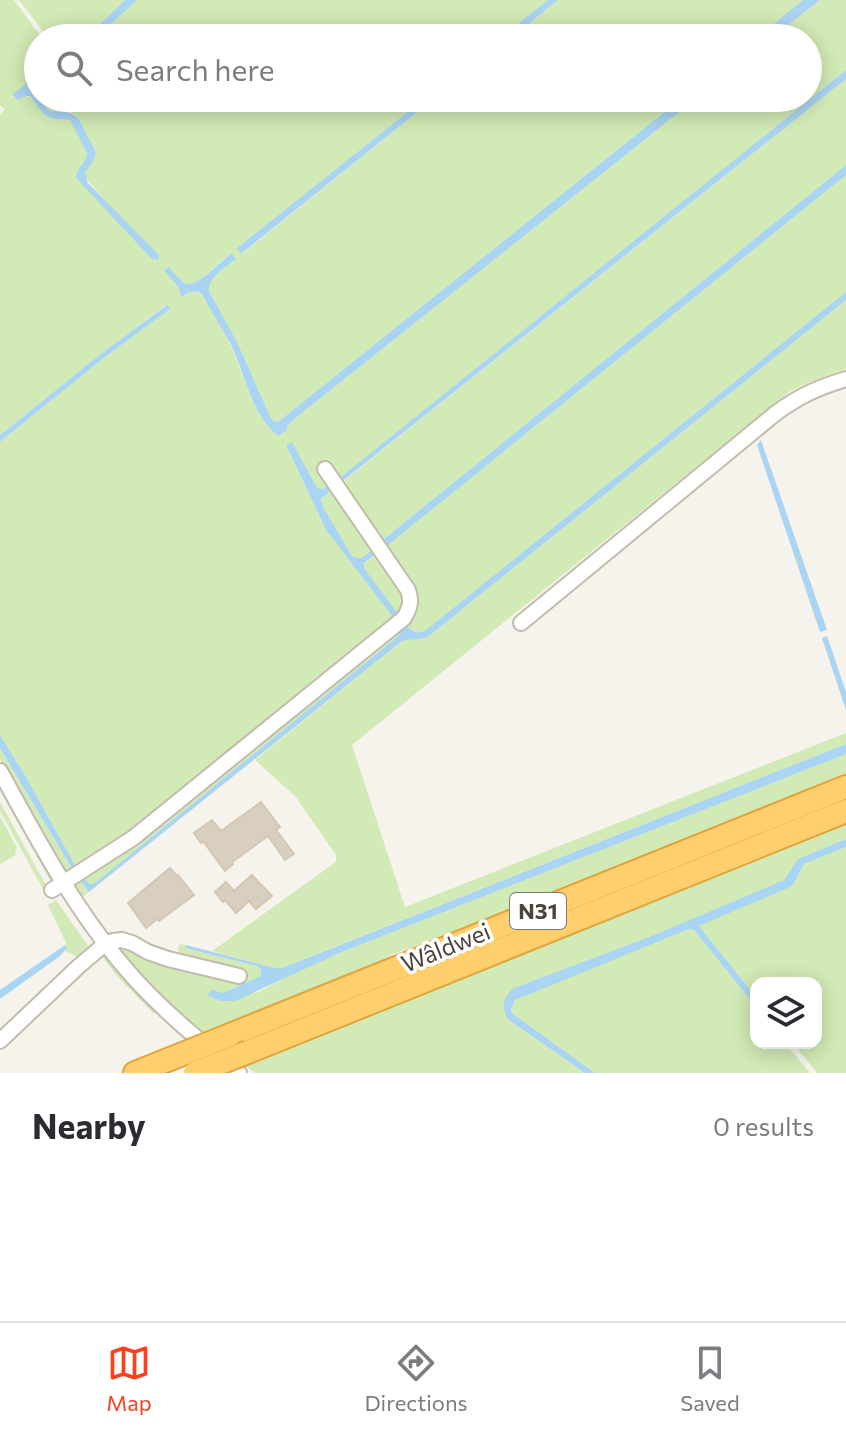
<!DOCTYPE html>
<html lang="en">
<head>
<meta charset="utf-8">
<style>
	body { margin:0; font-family:Commissioner,sans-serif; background:#f7f7f7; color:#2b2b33 }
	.controls { position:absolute; right:24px; bottom:24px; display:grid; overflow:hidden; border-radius:16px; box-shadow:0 4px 20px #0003 }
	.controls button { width:72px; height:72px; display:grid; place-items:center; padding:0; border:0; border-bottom:2px solid #e1e1e2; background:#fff; color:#2b2b33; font:40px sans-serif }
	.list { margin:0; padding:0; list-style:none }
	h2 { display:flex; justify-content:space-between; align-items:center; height:104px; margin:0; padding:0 32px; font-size:34px }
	h2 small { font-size:26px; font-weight:400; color:#7c7c81 }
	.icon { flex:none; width:44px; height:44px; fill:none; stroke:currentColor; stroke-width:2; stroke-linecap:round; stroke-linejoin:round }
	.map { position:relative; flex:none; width:846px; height:1073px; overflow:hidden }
	.search { position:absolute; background:#fff; box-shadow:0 4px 20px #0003; left:24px; right:24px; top:24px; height:88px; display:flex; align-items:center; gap:20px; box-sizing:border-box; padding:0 28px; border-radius:44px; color:#7c7c81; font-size:30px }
	.sheet { height:248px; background:#fff }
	nav { display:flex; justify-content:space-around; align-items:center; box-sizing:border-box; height:112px; border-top:2px solid #e1e1e2; background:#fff; font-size:22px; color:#7c7c81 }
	nav a { display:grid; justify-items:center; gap:4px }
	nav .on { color:#fc3f1d }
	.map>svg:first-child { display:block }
</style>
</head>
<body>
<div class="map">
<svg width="846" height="1073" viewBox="0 0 846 1073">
	<rect width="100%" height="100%" fill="#f6f3ec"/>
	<!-- green -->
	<g fill="#d2eab5" fill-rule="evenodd">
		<path d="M0,0H14L42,38H38V74L12,96L18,100L25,96L30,97C37,105 44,119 56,119C61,119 66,119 70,120L87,153C85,163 77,167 76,178L155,260H158L159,255L111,207L85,177C84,167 95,162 96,152L79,119L75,115L69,111L48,110L38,98H425L237,248L242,254L435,98H682L278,422L272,420L269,414L237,342L209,291C208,277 225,268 235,260L230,253C222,260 199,285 188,284C181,283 174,273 169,267L166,268L165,271L179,288L180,295L182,297L194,291L202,294C212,312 224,330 232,349C244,376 254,418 278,436L287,430V427L292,421L697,98H808V38H772L820,0H846V70L341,478L344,481L846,79V165L384,539L389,544L846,175V292L426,630C417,634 414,632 406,626L400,630L397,637L95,883L88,884L82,876L79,877L89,892L81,898L71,883L74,878L134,839L408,619C417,602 412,592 402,576L326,467L323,469L398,580L405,591L407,603L406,609L398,620L134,834L75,873L67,876L0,759V748L73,871L77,870L26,777L0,735V442L105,357L170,309L166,305L102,353L0,435V114L5,110L0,105ZM292,443L317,488L324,489L328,487L331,490L321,499L323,507L352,556C360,561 365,556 371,552L374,555L364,564V568L397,613L394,617L326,530L286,446Z"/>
		<path d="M19,0H125L85,38H48Z"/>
		<path d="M137,0H548L500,38H96Z"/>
		<path d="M558,0H803L756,38H511Z"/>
		<path d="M846,300V369L809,382L789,392L352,745L405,907L846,733V744L339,945L282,968H275L212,951L336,862V855L295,796L255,760L402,641C411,638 419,639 429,636Z"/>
		<path d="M846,754V775L449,936C419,943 389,953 364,971L229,1025L227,1023L202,1033L169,1003L123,954L122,950L124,947L180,955L178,949L179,944L186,945V948L258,966L262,971L261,976L223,993L208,994L256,993L299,971L342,952Z"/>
		<path d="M0,783L54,879L51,882L0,791Z"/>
		<path d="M0,802L47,887L43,889L0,811Z"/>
		<path d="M0,816L17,848L15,853L16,855L0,864Z"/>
		<path d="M846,820V839L799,859L784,880L649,937L514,988L509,1020L585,1073H255L244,1065L266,1057L272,1052L428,989L463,979L507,961L530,947Z"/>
		<path d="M846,847V1073H817L793,1043H816V983H756V997L699,926L793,885L804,864Z"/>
		<path d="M56,900L91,950L82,959L65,951L66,943L48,905Z"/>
		<path d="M689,929L694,930L756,1007V1043H785L810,1073H595L513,1014C510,1007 512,1002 519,997Z"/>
		<path d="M103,952L114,966L155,1010L154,1014L117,976L100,954Z"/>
	</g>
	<!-- water -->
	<g fill="#a9d4f2">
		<path d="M125,0H137L96,38H85Z"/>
		<path d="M548,0H558L511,38H500Z"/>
		<path d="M803,0H820L772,38H756Z"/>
		<path d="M846,70V79L343,481L341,477Z"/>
		<path d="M38,74V84L34,89L36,95L48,110C60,113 69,109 79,119L96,152L94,160L85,173L88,183L159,255L158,260L152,259L76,178C77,168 85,163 87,153L70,120C66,119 61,119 56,119C44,119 37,105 30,96H25L18,100L12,95Z"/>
		<path d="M425,98H435L241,254L237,248Z"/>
		<path d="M682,98H697L292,421L287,427V430L278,436C251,415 245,373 230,343C221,327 211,311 202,294C195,289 189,292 182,297L180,295L179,288L164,270L169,267C174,272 181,283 188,284C199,285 223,260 231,253L236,259C225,268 208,277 209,291L237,342L269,414L272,420L278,422Z"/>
		<path d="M846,165V175L388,545L384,539Z"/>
		<path d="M846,292V300L429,636C420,641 411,638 402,641L89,892L79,878L82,875L89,884L95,883L397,637L400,631L406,626C414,632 417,634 426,630Z"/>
		<path d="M167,305L170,309L105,357L0,442V435L102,353Z"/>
		<path d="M761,440L827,630L820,632L757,445Z"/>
		<path d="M292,442L317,488L324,489L328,486L331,490L321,499L323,507L352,556C360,561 365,556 371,551L374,555L364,563V568L398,614L393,617L326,530L286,445Z"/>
		<path d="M827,636L846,692V710L822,638Z"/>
		<path d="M0,735L26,777L77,869L74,872L0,748Z"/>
		<path d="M846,744V754L342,952L235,1001H220L207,995L212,990L223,993L261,976V969L257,966L185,948L186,945L275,968H282Z"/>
		<path d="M846,839V847L804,864L793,885L788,888L699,926L756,997V1007L694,930L689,929L515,1000L511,1009L513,1014L595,1073H585L509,1020C500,1008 503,997 514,988L649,937L784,880L798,859Z"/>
		<path d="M65,945L67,948L60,956L0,999V990Z"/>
	</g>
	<!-- building -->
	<g fill="#d8cfc1" stroke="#d3c7b4" stroke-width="2">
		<path d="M261,802L280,827L276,830L294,854L285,860L268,836L232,862L233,864L225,871L203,841L201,843L194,833L212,820L221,831Z"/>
		<path d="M170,868L177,876L178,875L194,895L159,921L157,919L146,928L128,903Z"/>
		<path d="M252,875L272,896L256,909L249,901L236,913L225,900L223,902L215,892L226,882L234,891Z"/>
	</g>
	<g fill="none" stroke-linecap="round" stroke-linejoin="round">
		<defs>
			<g id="minor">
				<path d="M521,623L776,413C801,395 817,388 846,379"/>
				<path d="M0,771C37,839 75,910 126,969C159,1008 199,1040 239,1073"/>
				<path d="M52,890L133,838L404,618C410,608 412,601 408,590L325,469"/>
				<path d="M0,1041L79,966L105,944L113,941L122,940L132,943L148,952L168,959L239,976"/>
			</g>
			<g id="highway">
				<path d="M230,1035L846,787"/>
				<path d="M248,1052L846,811"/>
				<path d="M135,1073L180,1055"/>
			</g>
		</defs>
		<!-- minor casing -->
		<use href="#minor" stroke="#c2bbae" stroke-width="18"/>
		<!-- highway casing -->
		<use href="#highway" stroke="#e0a43c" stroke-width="26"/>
		<!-- minor -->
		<use href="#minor" stroke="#fff" stroke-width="14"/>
		<!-- highway -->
		<use href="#highway" stroke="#ffcf6e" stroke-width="22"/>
		<defs>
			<g id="highway-bridge">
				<path d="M180,1055L230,1035"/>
				<path d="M195,1073L248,1052"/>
			</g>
		</defs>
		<!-- highway-bridge casing -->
		<use href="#highway-bridge" stroke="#e0a43c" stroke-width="26" stroke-linecap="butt"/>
		<!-- highway-bridge -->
		<use href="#highway-bridge" stroke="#ffcf6e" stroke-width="22"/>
	</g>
	<g text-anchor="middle" stroke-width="7" stroke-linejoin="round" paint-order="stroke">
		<!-- shield labels -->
		<rect fill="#fff" stroke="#817c74" stroke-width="2" x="510" y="893" width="56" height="36" rx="6"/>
		<g font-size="22" font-weight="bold" fill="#4b4439">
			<text x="538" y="919">N31</text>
		</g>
		<!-- street labels -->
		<g font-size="24" fill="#4b4439" stroke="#fff">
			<text transform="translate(446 948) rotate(-22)" y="8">Wâldwei</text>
		</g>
	</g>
</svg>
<div class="controls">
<button><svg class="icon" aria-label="layers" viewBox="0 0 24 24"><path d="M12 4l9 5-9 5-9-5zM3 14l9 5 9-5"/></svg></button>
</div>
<div class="search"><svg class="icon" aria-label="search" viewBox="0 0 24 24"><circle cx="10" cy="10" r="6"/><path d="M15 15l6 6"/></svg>Search here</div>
</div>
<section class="sheet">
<h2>Nearby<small>0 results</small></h2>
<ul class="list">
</ul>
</section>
<nav>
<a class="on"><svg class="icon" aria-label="map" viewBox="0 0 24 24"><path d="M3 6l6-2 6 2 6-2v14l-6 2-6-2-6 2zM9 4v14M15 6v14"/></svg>Map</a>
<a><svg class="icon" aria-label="directions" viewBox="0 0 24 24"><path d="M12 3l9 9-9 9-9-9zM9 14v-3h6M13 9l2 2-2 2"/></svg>Directions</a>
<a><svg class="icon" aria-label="saved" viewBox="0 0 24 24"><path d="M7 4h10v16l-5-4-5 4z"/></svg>Saved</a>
</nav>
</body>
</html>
